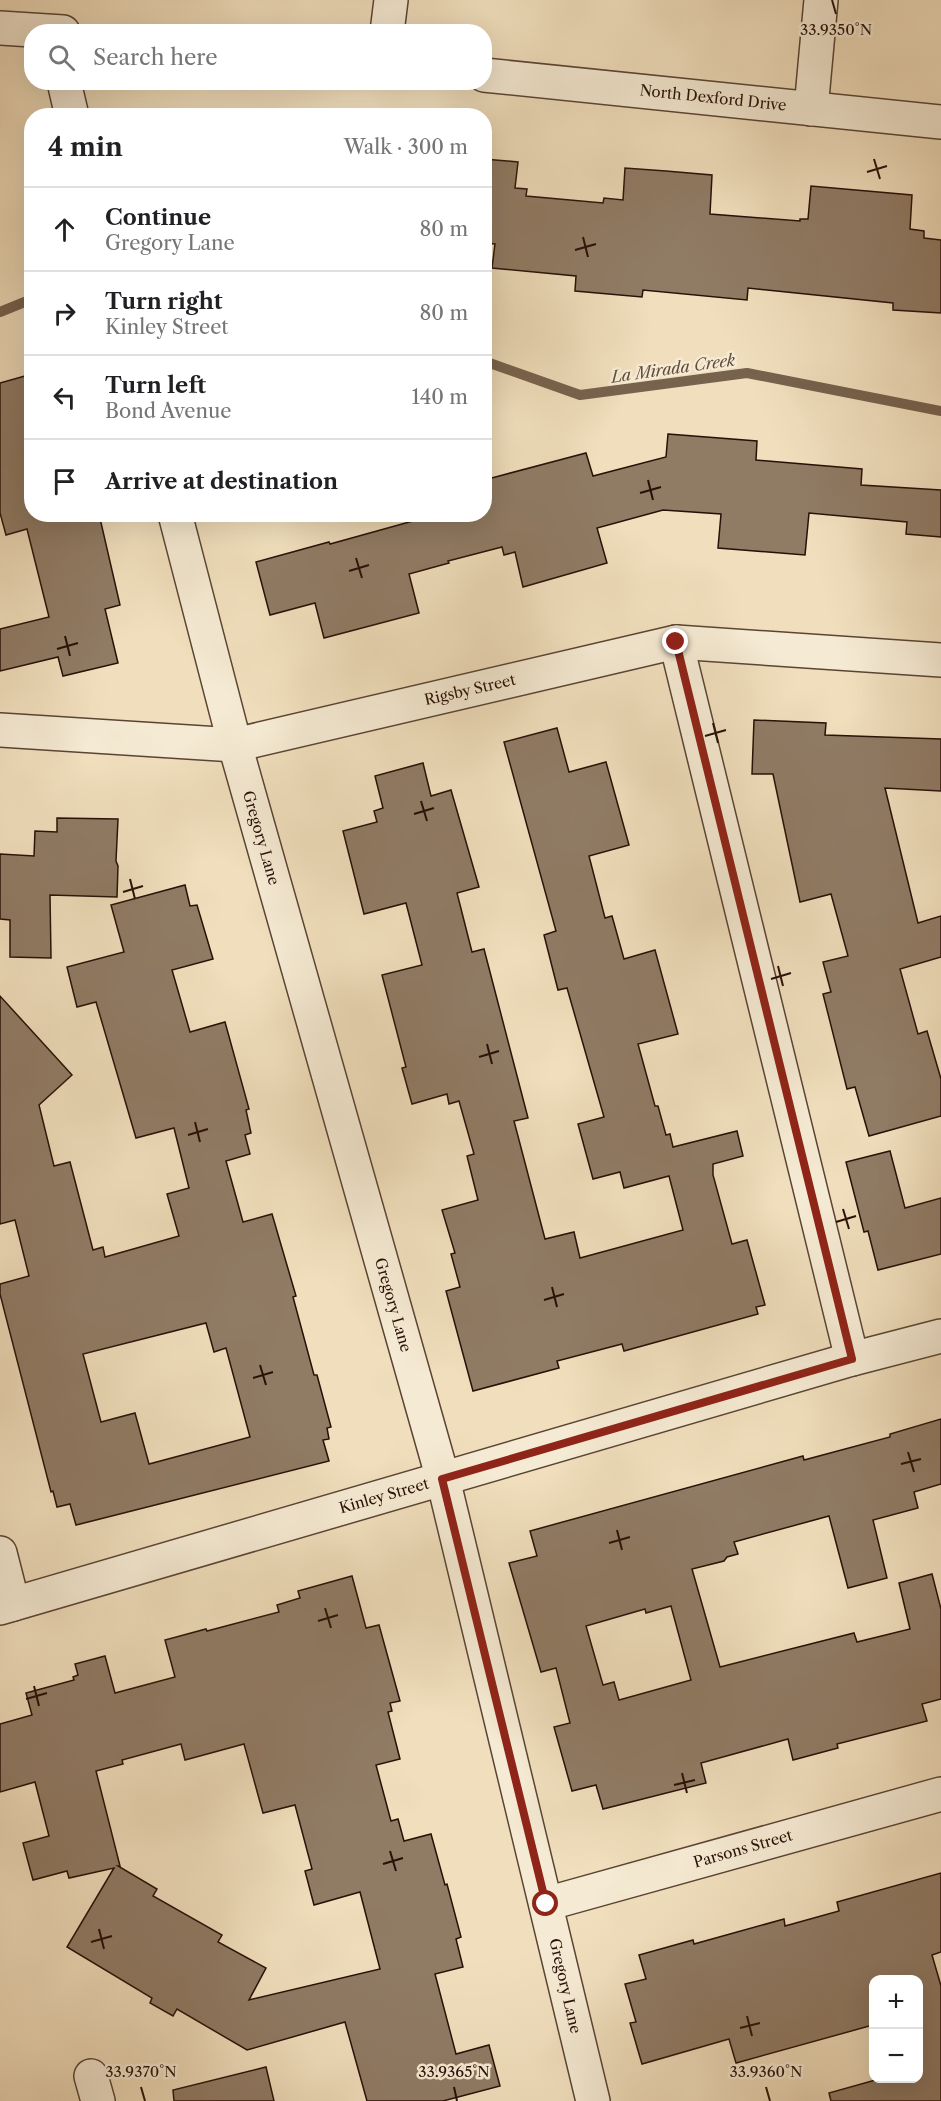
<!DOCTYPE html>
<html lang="en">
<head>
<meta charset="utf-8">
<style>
	body { margin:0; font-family:"Libre Caslon Text",serif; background:#f6f6f6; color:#202124 }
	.controls { position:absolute; right:18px; bottom:18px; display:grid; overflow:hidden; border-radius:12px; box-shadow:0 6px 24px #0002 }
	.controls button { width:54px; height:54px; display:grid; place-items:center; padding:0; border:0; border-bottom:2px solid #e0e0e0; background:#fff; color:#202124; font:30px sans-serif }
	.stop { position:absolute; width:18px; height:18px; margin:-14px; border:4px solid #8f2418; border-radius:50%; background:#fff }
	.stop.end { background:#8f2418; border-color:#fff; box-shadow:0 2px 6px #0008 }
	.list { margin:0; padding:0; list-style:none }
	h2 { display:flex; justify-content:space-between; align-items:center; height:78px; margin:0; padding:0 24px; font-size:26px }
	h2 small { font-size:20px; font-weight:400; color:#757577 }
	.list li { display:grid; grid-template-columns:39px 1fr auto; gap:18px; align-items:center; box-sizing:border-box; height:84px; padding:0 24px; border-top:2px solid #e0e0e0 }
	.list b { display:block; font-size:22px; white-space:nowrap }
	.list p { margin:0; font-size:20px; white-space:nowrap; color:#757577 }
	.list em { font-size:20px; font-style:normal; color:#757577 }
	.icon { flex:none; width:33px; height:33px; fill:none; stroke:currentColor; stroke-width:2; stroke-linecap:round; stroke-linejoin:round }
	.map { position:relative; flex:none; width:941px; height:2101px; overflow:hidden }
	.search { position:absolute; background:#fff; box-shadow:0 6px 24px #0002; left:24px; top:24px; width:468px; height:66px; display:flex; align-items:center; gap:15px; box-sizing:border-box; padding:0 21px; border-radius:24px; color:#757577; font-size:22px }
	.panel { position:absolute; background:#fff; box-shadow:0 6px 24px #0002; left:24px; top:108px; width:468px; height:414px; border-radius:24px }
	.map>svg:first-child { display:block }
</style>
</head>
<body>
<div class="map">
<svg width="941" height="2101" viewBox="0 0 941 2101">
	<rect width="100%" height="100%" fill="#f0debc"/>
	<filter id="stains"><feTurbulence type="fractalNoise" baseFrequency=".00333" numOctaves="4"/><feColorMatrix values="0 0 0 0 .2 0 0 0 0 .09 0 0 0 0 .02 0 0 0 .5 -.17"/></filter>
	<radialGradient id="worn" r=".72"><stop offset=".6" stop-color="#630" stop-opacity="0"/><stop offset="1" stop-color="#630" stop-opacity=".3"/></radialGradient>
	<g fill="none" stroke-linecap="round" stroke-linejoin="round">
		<!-- stream -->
		<g stroke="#77624e" stroke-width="10">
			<path d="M0,312L32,299"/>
			<path d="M484,361L580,395L747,373L941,411"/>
		</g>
	</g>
	<!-- building -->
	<g fill="#907b65" stroke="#281007" stroke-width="1.5" fill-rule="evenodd">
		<path d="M484,159L518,162L515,188L527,189L526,196L603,203L604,198L623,200L625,168L666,171L712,175L710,214L800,221V219H808L811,186L912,195L910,229L924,231V238L941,240V313L893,310V303L748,288L747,300L643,290L642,297L575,291L576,276L492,268L495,244L484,243Z"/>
		<path d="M25,376L32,402V514H99L120,605L105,609L118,663L63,676L58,657L0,671V629L49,617L27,529L6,535L0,513V383Z"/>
		<path d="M668,434L757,441L756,460L862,469L861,485L941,490V537L906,534L907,522L809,513L805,555L718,548L721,514L663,510L597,528L607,563L523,587L515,552L504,555L502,547L448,561L449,563L409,574L419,613L324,638L315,603L270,615L256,562L329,542L330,544L438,514H484V480L586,453L593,476L666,457Z"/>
		<path d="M754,720L826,723L825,735L941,739V791L885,788L918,923L941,916V957L900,969L918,1034L927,1031L941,1079V1116L869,1136L855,1087L847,1089L823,994L831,992L823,962L848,956L831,894L800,902L773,774H752Z"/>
		<path d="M557,728L569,772L606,762L629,845L589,856L605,918L612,916L624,959L655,950L678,1034L638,1044L655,1106H658L666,1135L670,1134L673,1147L737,1131L743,1156L713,1164V1175L732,1244L747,1240L765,1305L756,1307L758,1314L624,1351L622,1344L557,1361L559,1368L473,1391L446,1291L460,1287L451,1254L455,1253L442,1210L478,1200L467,1156L474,1154L459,1101L449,1104L447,1094L412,1104L402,1068L406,1067L382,975L422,965L406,903L364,914L343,831L377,822L374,811L383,808L375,776L423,763L431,796L451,790L479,887L457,893L472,952L484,949L528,1118L514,1121L545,1239L574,1232L580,1258L683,1230L669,1176L624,1188L620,1172L593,1179L578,1124L604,1117L567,988L558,990L544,935L556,931L504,742Z"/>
		<path d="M57,818L118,819L116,861L118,866L117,897L50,895L51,958L10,957V920L0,919V854L34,856L35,831L57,832Z"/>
		<path d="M185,885L190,906L197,905L213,959L172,970L190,1032L225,1022L249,1109L246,1110L251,1133L245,1135L250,1154L226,1161L243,1222L272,1214L296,1296L293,1297L314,1375H317L331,1427L327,1428L329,1439L323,1440L329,1461L76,1525L70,1504L57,1507L53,1491L51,1492L0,1294V1284L29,1276L15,1220L0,1224V996L72,1075L39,1105L54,1166L70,1162L93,1250L103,1247L105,1257L179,1236L167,1194L189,1188L174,1128L136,1138L96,1002L77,1007L67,967L124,952L111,905ZM206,1323L214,1352L226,1348L250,1437L149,1464L135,1413L101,1422L83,1354Z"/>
		<path d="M890,1151L905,1208L941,1198V1254L878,1270L868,1231L864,1232L846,1162Z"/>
		<path d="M941,1419V1484L914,1492L918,1508L873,1520L887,1578L848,1588L829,1516L734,1542L738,1554L727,1557L724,1561L692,1569L720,1667L854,1633L857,1642L910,1629L899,1583L932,1574L941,1609V1699L922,1704L927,1721L837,1744L838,1748L793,1760L788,1739L701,1763L706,1783L603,1809L596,1785L572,1791L554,1727L570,1723L556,1668L541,1672L509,1563L537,1556L530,1531L803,1456L804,1460L890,1437V1434ZM671,1606L691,1680L619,1700L614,1682L603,1685L586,1626L645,1609L646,1613Z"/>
		<path d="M352,1576L366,1628L379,1625L400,1701L390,1703L392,1711L388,1712L400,1759L376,1765L391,1821L398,1819L404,1841L431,1834L445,1885L447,1884L461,1937L456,1939L463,1967L435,1974L456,2054L489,2045L500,2086L443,2101H367L345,2022L247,2050L177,2009L173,2016L150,2003L152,1998L67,1947L114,1868L69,1878L67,1871L33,1880L23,1843L49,1836L35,1782L0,1792V1724L32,1715L26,1693L74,1680L73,1677L78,1675L75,1664L105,1656L115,1693L175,1677L165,1640L206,1629L207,1631L279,1612L277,1605L300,1598L298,1591ZM181,1744L185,1760L244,1744L263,1813L295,1805L312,1869L305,1871L314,1905L360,1892L380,1969L249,2000L266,1968L218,1942L222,1935L153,1896L157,1889L118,1866H120L96,1771L123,1764L122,1760Z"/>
		<path d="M941,1873V1952L932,1955L941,1986V2101H831L829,2093L879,2079H918V2067H921L918,2058V1980H873V2025L736,2063L729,2039L642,2064L630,2023L636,2022L625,1984L646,1979L639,1955L693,1940L694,1944L784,1919L785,1926L839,1911L837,1902Z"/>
		<path d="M266,2067L274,2101H174L173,2090Z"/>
	</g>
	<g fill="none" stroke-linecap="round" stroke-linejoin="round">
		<defs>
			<g id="street">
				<path d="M0,28L63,32"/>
				<path d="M387,32L391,0"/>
				<path d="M484,75L941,122"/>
				<path d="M64,82L72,116"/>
				<path d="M811,109L821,0"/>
				<path d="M175,514L235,745L443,1479L593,2101"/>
				<path d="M676,642L852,1359"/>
				<path d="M0,730L235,745L676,642L941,660"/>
				<path d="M0,1553L13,1604"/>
				<path d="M0,1608L852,1359L941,1336"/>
				<path d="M546,1904L941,1794"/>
				<path d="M91,2076L98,2101"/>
			</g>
		</defs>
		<!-- street casing -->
		<use href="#street" stroke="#5a4434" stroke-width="36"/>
		<!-- street -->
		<use href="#street" stroke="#f5ead3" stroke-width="33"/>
	</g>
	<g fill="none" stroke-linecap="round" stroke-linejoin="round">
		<!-- route -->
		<path stroke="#8f2418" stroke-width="8" d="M546,1904L442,1479L852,1359L676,642"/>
	</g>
	<!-- ticks -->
	<path fill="none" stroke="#281007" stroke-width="2" d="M832,0L836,14M874,159L880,179M867,172L887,166M583,237L588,257M575,250L596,244M648,480L653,500M640,493L661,487M356,558L362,578M349,571L369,565M65,636L70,656M57,649L78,643M713,723L718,743M705,736L726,730M421,801L427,821M414,814L434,808M130,879L135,899M123,892L143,886M778,966L783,986M771,979L791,973M487,1044L492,1064M479,1057L499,1051M195,1122L200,1142M188,1135L208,1129M843,1209L849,1229M836,1222L856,1216M552,1287L557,1307M544,1300L564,1294M260,1365L266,1385M253,1378L273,1372M908,1452L914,1472M901,1464L921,1459M617,1530L622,1550M609,1543L630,1537M325,1608L331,1628M318,1621L338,1615M34,1686L39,1706M26,1699L47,1693M682,1773L687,1793M674,1785L695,1780M390,1851L396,1871M383,1864L403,1858M99,1929L104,1949M91,1942L112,1936M747,2016L752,2036M740,2028L760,2023M141,2087L145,2101M454,2087L457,2101M766,2087L770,2101"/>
	<g text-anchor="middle" stroke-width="5" stroke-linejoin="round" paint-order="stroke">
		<!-- street labels -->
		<g font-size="15" fill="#281007" stroke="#f5ead3">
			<text transform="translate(713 98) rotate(6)" y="5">North Dexford Drive</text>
			<text transform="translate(470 690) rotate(-13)" y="5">Rigsby Street</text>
			<text transform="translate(261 838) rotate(74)" y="5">Gregory Lane</text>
			<text transform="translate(393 1305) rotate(74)" y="5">Gregory Lane</text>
			<text transform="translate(384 1496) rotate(-16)" y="5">Kinley Street</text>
			<text transform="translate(743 1849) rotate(-16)" y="5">Parsons Street</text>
			<text transform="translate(565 1986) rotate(77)" y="5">Gregory Lane</text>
		</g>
		<!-- water labels -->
		<g font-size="16" font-style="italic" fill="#634d3d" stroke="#f5ead3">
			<text transform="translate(673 368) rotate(-8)" y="6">La Mirada Creek</text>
		</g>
	</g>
	<g font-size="15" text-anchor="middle" fill="#281007" stroke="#f5ead3" stroke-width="5" stroke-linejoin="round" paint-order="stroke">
		<text x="836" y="35">33.9350°N</text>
		<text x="141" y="2077">33.9370°N</text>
		<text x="454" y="2077">33.9365°N</text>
		<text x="766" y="2077">33.9360°N</text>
	</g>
	<rect width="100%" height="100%" filter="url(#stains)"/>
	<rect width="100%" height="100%" fill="url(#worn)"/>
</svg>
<div class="controls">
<button>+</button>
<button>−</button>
</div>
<div class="stop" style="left:546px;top:1904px"></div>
<div class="stop end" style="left:676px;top:642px"></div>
<div class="search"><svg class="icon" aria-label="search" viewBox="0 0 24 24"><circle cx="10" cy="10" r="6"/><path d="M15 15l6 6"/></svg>Search here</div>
<section class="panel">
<h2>4 min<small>Walk · 300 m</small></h2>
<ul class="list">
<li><svg class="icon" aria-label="ahead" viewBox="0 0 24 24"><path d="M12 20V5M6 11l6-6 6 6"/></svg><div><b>Continue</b><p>Gregory Lane</p></div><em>80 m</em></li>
<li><svg class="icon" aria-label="right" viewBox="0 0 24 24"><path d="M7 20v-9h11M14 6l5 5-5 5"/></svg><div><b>Turn right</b><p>Kinley Street</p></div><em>80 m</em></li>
<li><svg class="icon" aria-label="left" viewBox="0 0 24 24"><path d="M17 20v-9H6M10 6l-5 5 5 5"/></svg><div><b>Turn left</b><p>Bond Avenue</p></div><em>140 m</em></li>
<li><svg class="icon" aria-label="arrive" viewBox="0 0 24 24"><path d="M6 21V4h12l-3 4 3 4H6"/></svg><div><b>Arrive at destination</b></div></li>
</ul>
</section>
</div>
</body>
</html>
